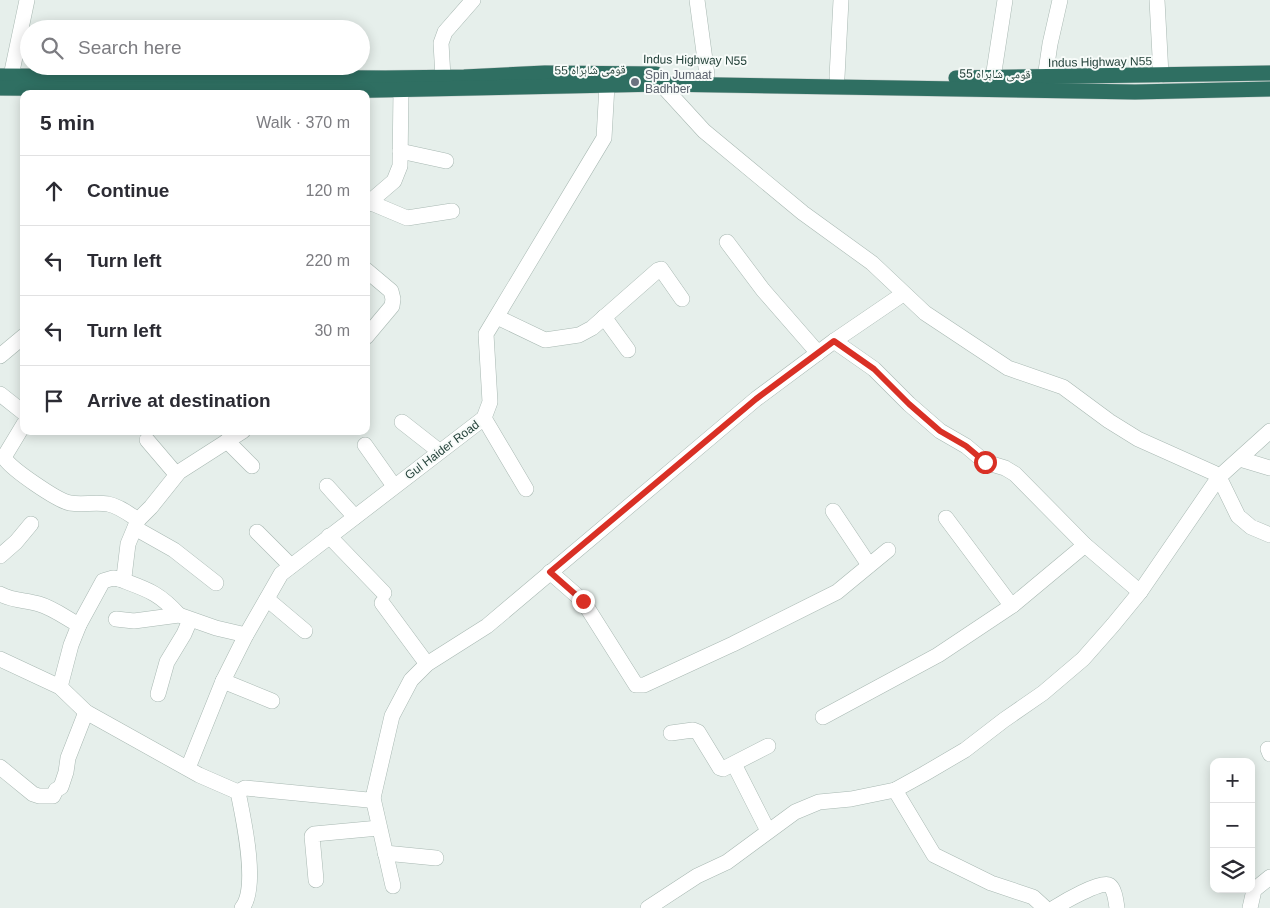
<!DOCTYPE html>
<html lang="en">
<head>
<meta charset="utf-8">
<style>
	body { margin:0; font-family:Helvetica,"Noto Naskh Arabic",sans-serif; background:#f7f7f7; color:#2b2b33 }
	.controls { position:absolute; right:15px; bottom:15px; display:grid; overflow:hidden; border-radius:10px; box-shadow:0 2px 12px #0003 }
	.controls button { width:45px; height:45px; display:grid; place-items:center; padding:0; border:0; border-bottom:1px solid #e1e1e2; background:#fff; color:#2b2b33; font:25px sans-serif }
	.stop { position:absolute; width:15px; height:15px; margin:-11px; border:4px solid #d93025; border-radius:50%; background:#fff }
	.stop.end { background:#d93025; border-color:#fff; box-shadow:0 1px 5px #0008 }
	.list { margin:0; padding:0; list-style:none }
	h2 { display:flex; justify-content:space-between; align-items:center; height:65px; margin:0; padding:0 20px; font-size:21px }
	h2 small { font-size:16px; font-weight:400; color:#7c7c81 }
	.list li { display:grid; grid-template-columns:32px 1fr auto; gap:15px; align-items:center; box-sizing:border-box; height:70px; padding:0 20px; border-top:1px solid #e1e1e2 }
	.list b { display:block; font-size:19px; white-space:nowrap }
	.list em { font-size:16px; font-style:normal; color:#7c7c81 }
	.icon { flex:none; width:28px; height:28px; fill:none; stroke:currentColor; stroke-width:2; stroke-linecap:round; stroke-linejoin:round }
	.map { position:relative; flex:none; width:1270px; height:908px; overflow:hidden }
	.search { position:absolute; background:#fff; box-shadow:0 2px 12px #0003; left:20px; top:20px; width:350px; height:55px; display:flex; align-items:center; gap:12px; box-sizing:border-box; padding:0 18px; border-radius:28px; color:#7c7c81; font-size:19px }
	.panel { position:absolute; background:#fff; box-shadow:0 2px 12px #0003; left:20px; top:90px; width:350px; height:345px; border-radius:10px }
	.map>svg:first-child { display:block }
</style>
</head>
<body>
<div class="map">
<svg width="1270" height="908" viewBox="0 0 1270 908">
	<rect width="100%" height="100%" fill="#e6efeb"/>
	<g fill="none" stroke-linecap="round" stroke-linejoin="round">
		<defs>
			<g id="minor">
				<path d="M697,0L707,75"/>
				<path d="M1157,0L1161,75"/>
				<path d="M11,76L27,0"/>
				<path d="M443,77L441,43L445,32L473,0"/>
				<path d="M837,77L841,0"/>
				<path d="M993,78L1005,0"/>
				<path d="M1045,78L1050,44L1060,0"/>
				<path d="M661,84L704,131L803,213L872,263L925,313L1008,368L1063,387L1109,421L1138,439L1214,473L1219,477L1238,516L1251,527L1270,535"/>
				<path d="M400,151L446,161"/>
				<path d="M369,202L407,218L452,211"/>
				<path d="M366,205L394,181L400,166L401,90"/>
				<path d="M727,242L763,290L818,353"/>
				<path d="M366,270L391,291L393,299L392,306L366,337"/>
				<path d="M497,317L545,340L579,335L592,328L658,270L661,269L682,299"/>
				<path d="M604,317L628,350"/>
				<path d="M834,341L874,369L909,404L940,431L966,446L985,462L1005,468L1015,474L1085,545L1140,592"/>
				<path d="M0,356L24,336"/>
				<path d="M0,394L24,413"/>
				<path d="M484,418L526,489"/>
				<path d="M402,422L439,451"/>
				<path d="M24,424L4,457C9,468 58,501 70,503C82,505 95,502 108,504C119,506 129,514 138,520"/>
				<path d="M147,440L176,474"/>
				<path d="M227,441L252,466"/>
				<path d="M365,445L394,486"/>
				<path d="M1240,459L1270,468"/>
				<path d="M327,486L355,517"/>
				<path d="M833,511L869,565"/>
				<path d="M946,518L1008,601L1013,605L1085,545"/>
				<path d="M135,528L174,550L216,583"/>
				<path d="M257,532L291,566"/>
				<path d="M329,536L384,593"/>
				<path d="M0,556L16,542L31,524"/>
				<path d="M550,572L583,601L636,685H644L733,644L837,592L888,550"/>
				<path d="M119,579C148,590 158,592 179,615"/>
				<path d="M0,594C13,601 25,600 39,604C53,608 66,618 79,625"/>
				<path d="M267,599L305,631"/>
				<path d="M382,603L427,664"/>
				<path d="M116,619L134,621L179,615L216,628L246,635"/>
				<path d="M0,659L60,687L86,712L199,775L238,792C243,817 259,887 242,908"/>
				<path d="M223,681L272,701"/>
				<path d="M60,687L71,645L79,625L103,581L113,578L119,579L124,577L128,544L138,520L151,507L179,472L243,431"/>
				<path d="M158,694L167,662L184,634L190,620"/>
				<path d="M823,717L938,655L1013,605"/>
				<path d="M671,733L693,730L698,732L720,768L723,769L768,746"/>
				<path d="M1268,749L1270,754"/>
				<path d="M734,764L768,831"/>
				<path d="M0,767L33,794L39,796H53L56,790L61,787L66,772L68,758L86,712"/>
				<path d="M188,768L223,681L246,635L281,574L484,418L490,402L486,334L604,138L607,85"/>
				<path d="M895,790L934,855L991,883L1033,897L1045,908"/>
				<path d="M238,792L245,788L368,800L373,798L392,716L411,680L427,664L487,626L756,399L834,341L903,294"/>
				<path d="M373,798L393,886"/>
				<path d="M385,853L436,858"/>
				<path d="M316,880L312,836L314,834L379,828"/>
				<path d="M648,908L697,876L727,862L795,812L819,802L851,799L895,790L924,774L965,750L1004,720L1043,693L1083,659L1113,625L1140,592L1219,477L1270,431"/>
				<path d="M1054,908C1062,903 1101,880 1109,885C1115,889 1116,902 1117,908"/>
				<path d="M1250,908L1254,890L1270,877"/>
			</g>
			<g id="highway">
				<path d="M0,76L385,78L464,77L545,73L656,74"/>
				<path d="M956,78L1270,73"/>
				<path d="M0,88L333,91L661,84L1135,92L1270,89"/>
			</g>
		</defs>
		<!-- minor casing -->
		<use href="#minor" stroke="#a8b8b2" stroke-width="16"/>
		<!-- highway casing -->
		<use href="#highway" stroke="#c2cac8" stroke-width="16"/>
		<!-- minor -->
		<use href="#minor" stroke="#fff" stroke-width="15"/>
		<!-- highway -->
		<use href="#highway" stroke="#2f6f62" stroke-width="15"/>
	</g>
	<g fill="none" stroke-linecap="round" stroke-linejoin="round">
		<!-- route -->
		<path stroke="#d93025" stroke-width="6" d="M583,601L550,572L756,399L834,341L874,369L909,404L940,431L966,446L985,462"/>
	</g>
	<!-- markers -->
	<circle fill="#6b7280" stroke="#f7fbf9" stroke-width="2" cx="635" cy="82" r="5"/>
	<g text-anchor="middle" stroke-width="4" stroke-linejoin="round" paint-order="stroke">
		<!-- street labels -->
		<g font-size="12" fill="#24423a" stroke="#f7fbf9">
			<text transform="translate(695 60) rotate(1)" y="4">Indus Highway N55</text>
			<text transform="translate(1100 62) rotate(-1)" y="4">Indus Highway N55</text>
			<text transform="translate(590 70) rotate(-1)" y="4">قومی شاہراہ 55</text>
			<text transform="translate(995 74) rotate(1)" y="4">قومی شاہراہ 55</text>
			<text transform="translate(442 450) rotate(-37)" y="4">Gul Haider Road</text>
		</g>
		<!-- worship labels -->
		<g font-size="12" fill="#5b616d" stroke="#f7fbf9" text-anchor="start">
			<text x="645" y="79">Spin Jumaat<tspan x="645" dy="14">Badhber</tspan></text>
		</g>
	</g>
</svg>
<div class="controls">
<button>+</button>
<button>−</button>
<button><svg class="icon" aria-label="layers" viewBox="0 0 24 24"><path d="M12 4l9 5-9 5-9-5zM3 14l9 5 9-5"/></svg></button>
</div>
<div class="stop" style="left:985px;top:462px"></div>
<div class="stop end" style="left:583px;top:601px"></div>
<div class="search"><svg class="icon" aria-label="search" viewBox="0 0 24 24"><circle cx="10" cy="10" r="6"/><path d="M15 15l6 6"/></svg>Search here</div>
<section class="panel">
<h2>5 min<small>Walk · 370 m</small></h2>
<ul class="list">
<li><svg class="icon" aria-label="ahead" viewBox="0 0 24 24"><path d="M12 20V5M6 11l6-6 6 6"/></svg><div><b>Continue</b></div><em>120 m</em></li>
<li><svg class="icon" aria-label="left" viewBox="0 0 24 24"><path d="M17 20v-9H6M10 6l-5 5 5 5"/></svg><div><b>Turn left</b></div><em>220 m</em></li>
<li><svg class="icon" aria-label="left" viewBox="0 0 24 24"><path d="M17 20v-9H6M10 6l-5 5 5 5"/></svg><div><b>Turn left</b></div><em>30 m</em></li>
<li><svg class="icon" aria-label="arrive" viewBox="0 0 24 24"><path d="M6 21V4h12l-3 4 3 4H6"/></svg><div><b>Arrive at destination</b></div></li>
</ul>
</section>
</div>
</body>
</html>
